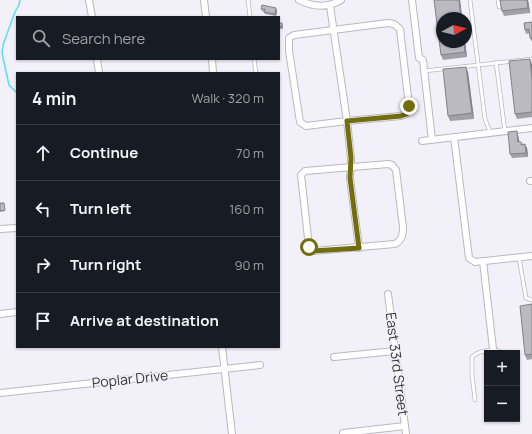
<!DOCTYPE html>
<html lang="en">
<head>
<meta charset="utf-8">
<style>
	body { margin:0; font-family:Manrope,sans-serif; background:#242831; color:#f1f3f6 }
	.controls { position:absolute; right:12px; bottom:12px; display:grid; overflow:hidden; border-radius:0px; box-shadow:0 1px 3px #0004 }
	.controls button { width:36px; height:36px; display:grid; place-items:center; padding:0; border:0; border-bottom:1px solid #363941; background:#171b24; color:#f1f3f6; font:20px sans-serif }
	.compass { position:absolute; left:436px; top:12px; width:36px; height:36px; border-radius:50%; background:#171b24; box-shadow:0 1px 3px #0004; rotate:82deg }
	.stop { position:absolute; width:12px; height:12px; margin:-9px; border:3px solid #726e0d; border-radius:50%; background:#fff }
	.stop.end { background:#726e0d; border-color:#fff; box-shadow:0 1px 4px #0008 }
	.list { margin:0; padding:0; list-style:none }
	h2 { display:flex; justify-content:space-between; align-items:center; height:52px; margin:0; padding:0 16px; font-size:17px }
	h2 small { font-size:13px; font-weight:400; color:#9ea1a6 }
	.list li { display:grid; grid-template-columns:26px 1fr auto; gap:12px; align-items:center; box-sizing:border-box; height:56px; padding:0 16px; border-top:1px solid #363941 }
	.list b { display:block; font-size:15px; white-space:nowrap }
	.list em { font-size:13px; font-style:normal; color:#9ea1a6 }
	.icon { flex:none; width:22px; height:22px; fill:none; stroke:currentColor; stroke-width:2; stroke-linecap:round; stroke-linejoin:round }
	.map { position:relative; flex:none; width:532px; height:434px; overflow:hidden }
	.search { position:absolute; background:#171b24; box-shadow:0 1px 3px #0004; left:16px; top:16px; width:264px; height:44px; display:flex; align-items:center; gap:10px; box-sizing:border-box; padding:0 14px; border-radius:0px; color:#9ea1a6; font-size:15px }
	.panel { position:absolute; background:#171b24; box-shadow:0 1px 3px #0004; left:16px; top:72px; width:264px; height:276px; border-radius:0px }
	.map>svg:first-child { display:block }
</style>
</head>
<body>
<div class="map">
<svg width="532" height="434" viewBox="0 0 532 434">
	<rect width="100%" height="100%" fill="#f2f0f9"/>
	<g fill="none" stroke-linecap="round" stroke-linejoin="round">
		<!-- stream -->
		<path stroke="#5cdef1" stroke-width="1.5" d="M17,93L9,85L2,53L3,45L15,12L19,5L20,0"/>
		<defs>
			<g id="lane">
				<path d="M248,0L250,17"/>
				<path d="M470,0L485,119L490,132"/>
				<path d="M498,0L499,7"/>
				<path d="M254,59L256,73"/>
				<path d="M496,62L505,132"/>
				<path d="M424,71L532,59"/>
				<path d="M519,258L526,298L532,300"/>
				<path d="M475,400L472,375V357C478,351 490,349 499,351L500,353"/>
			</g>
			<g id="street">
				<path d="M89,0L92,17"/>
				<path d="M204,0L206,17"/>
				<path d="M299,0C313,7 328,8 341,0"/>
				<path d="M412,0L419,58L423,60L432,140"/>
				<path d="M330,6L347,121L351,158L350,178L359,248"/>
				<path d="M388,23L394,24L400,29L409,106L406,114L401,116L347,121L306,126L300,122L289,51V38L294,35Z"/>
				<path d="M97,59L99,73"/>
				<path d="M212,59L213,73"/>
				<path d="M454,137L469,258L475,262L532,256"/>
				<path d="M422,141L532,128"/>
				<path d="M388,164L392,165L396,170L403,227C403,235 402,240 395,244L313,251L309,247L301,175L305,171Z"/>
				<path d="M530,181H532"/>
				<path d="M0,229L17,228"/>
				<path d="M483,261L493,349"/>
				<path d="M388,294L406,434"/>
				<path d="M0,314L17,312"/>
				<path d="M222,347L232,434"/>
				<path d="M334,357L395,351"/>
				<path d="M0,393L260,365"/>
				<path d="M343,433L405,426"/>
			</g>
		</defs>
		<!-- lane casing -->
		<use href="#lane" stroke="#bab8c1" stroke-width="4.5"/>
		<!-- street casing -->
		<use href="#street" stroke="#bab8c1" stroke-width="8"/>
		<!-- lane -->
		<use href="#lane" stroke="#fff" stroke-width="3"/>
		<!-- street -->
		<use href="#street" stroke="#fff" stroke-width="6"/>
	</g>
	<!-- wall -->
	<g fill="#a19fa7">
		<path d="M434,0H460L467,57L443,60L441,55Z"/>
		<path d="M500,0H528L530,13L504,16L502,11Z"/>
		<path d="M261,9L277,11L276,16L265,14L264,12L262,11Z"/>
		<path d="M532,22V42L530,38V33L526,34L525,30Z"/>
		<path d="M279,23H282L283,26V29H280V32H279Z"/>
		<path d="M532,64V117L517,119L515,114Z"/>
		<path d="M468,72L474,119L450,121L448,116Z"/>
		<path d="M517,131L518,135L519,141L527,148L528,157L512,158L510,154Z"/>
		<path d="M0,203H4L5,211L0,212Z"/>
		<path d="M532,304V359L527,360L525,355Z"/>
	</g>
	<!-- shaded-wall -->
	<g fill="#838288">
		<path d="M459,0H460L462,18H461Z"/>
		<path d="M527,0H528L530,13L528,8Z"/>
		<path d="M276,8L277,11L276,16L275,14Z"/>
		<path d="M464,42H465L467,57L465,52Z"/>
		<path d="M530,59L532,64V79Z"/>
		<path d="M466,67L468,72L474,119L472,113Z"/>
		<path d="M517,131L518,135L520,146L518,142Z"/>
		<path d="M525,144L527,148L528,157L526,153Z"/>
	</g>
	<!-- building -->
	<g fill="#bbb9c2" stroke="#838288">
		<path d="M434,0H459L461,18H442V42H464L465,52L441,55Z"/>
		<path d="M500,0H527L528,8L502,11Z"/>
		<path d="M262,5L276,8L275,14L264,12L265,9H261Z"/>
		<path d="M532,22V38H530L529,29L525,30L524,23Z"/>
		<path d="M279,23H282V27L279,26V28Z"/>
		<path d="M530,59L532,79V112L515,114L509,61Z"/>
		<path d="M466,67L472,113L448,116L443,69Z"/>
		<path d="M517,131L518,142L519,141L522,143L521,145L525,144L526,153L510,154L508,132Z"/>
		<path d="M0,203H4L5,210L0,211Z"/>
		<path d="M532,304V354L525,355L520,306Z"/>
	</g>
	<g fill="none" stroke-linecap="round" stroke-linejoin="round">
		<!-- route -->
		<path stroke="#726e0d" stroke-width="5" d="M309,247L313,251L359,248L350,178L351,158L347,121L401,116L406,114L409,106"/>
	</g>
	<g text-anchor="middle" stroke-width="3" stroke-linejoin="round" paint-order="stroke">
		<!-- street labels -->
		<g font-size="14" fill="#38373b" stroke="#f2f0f9">
			<text transform="translate(397 364) rotate(83)" y="5">East 33rd Street</text>
			<text transform="translate(130 379) rotate(-6)" y="5">Poplar Drive</text>
		</g>
	</g>
</svg>
<div class="controls">
<button>+</button>
<button>−</button>
</div>
<svg class="compass" viewBox="-18 -18 36 36"><path d="M0-13l5 13h-10z" fill="#e53935"/><path d="M0 13l5-13h-10z" fill="#9ea1a6"/></svg>
<div class="stop" style="left:309px;top:247px"></div>
<div class="stop end" style="left:409px;top:106px"></div>
<div class="search"><svg class="icon" aria-label="search" viewBox="0 0 24 24"><circle cx="10" cy="10" r="6"/><path d="M15 15l6 6"/></svg>Search here</div>
<section class="panel">
<h2>4 min<small>Walk · 320 m</small></h2>
<ul class="list">
<li><svg class="icon" aria-label="ahead" viewBox="0 0 24 24"><path d="M12 20V5M6 11l6-6 6 6"/></svg><div><b>Continue</b></div><em>70 m</em></li>
<li><svg class="icon" aria-label="left" viewBox="0 0 24 24"><path d="M17 20v-9H6M10 6l-5 5 5 5"/></svg><div><b>Turn left</b></div><em>160 m</em></li>
<li><svg class="icon" aria-label="right" viewBox="0 0 24 24"><path d="M7 20v-9h11M14 6l5 5-5 5"/></svg><div><b>Turn right</b></div><em>90 m</em></li>
<li><svg class="icon" aria-label="arrive" viewBox="0 0 24 24"><path d="M6 21V4h12l-3 4 3 4H6"/></svg><div><b>Arrive at destination</b></div></li>
</ul>
</section>
</div>
</body>
</html>
